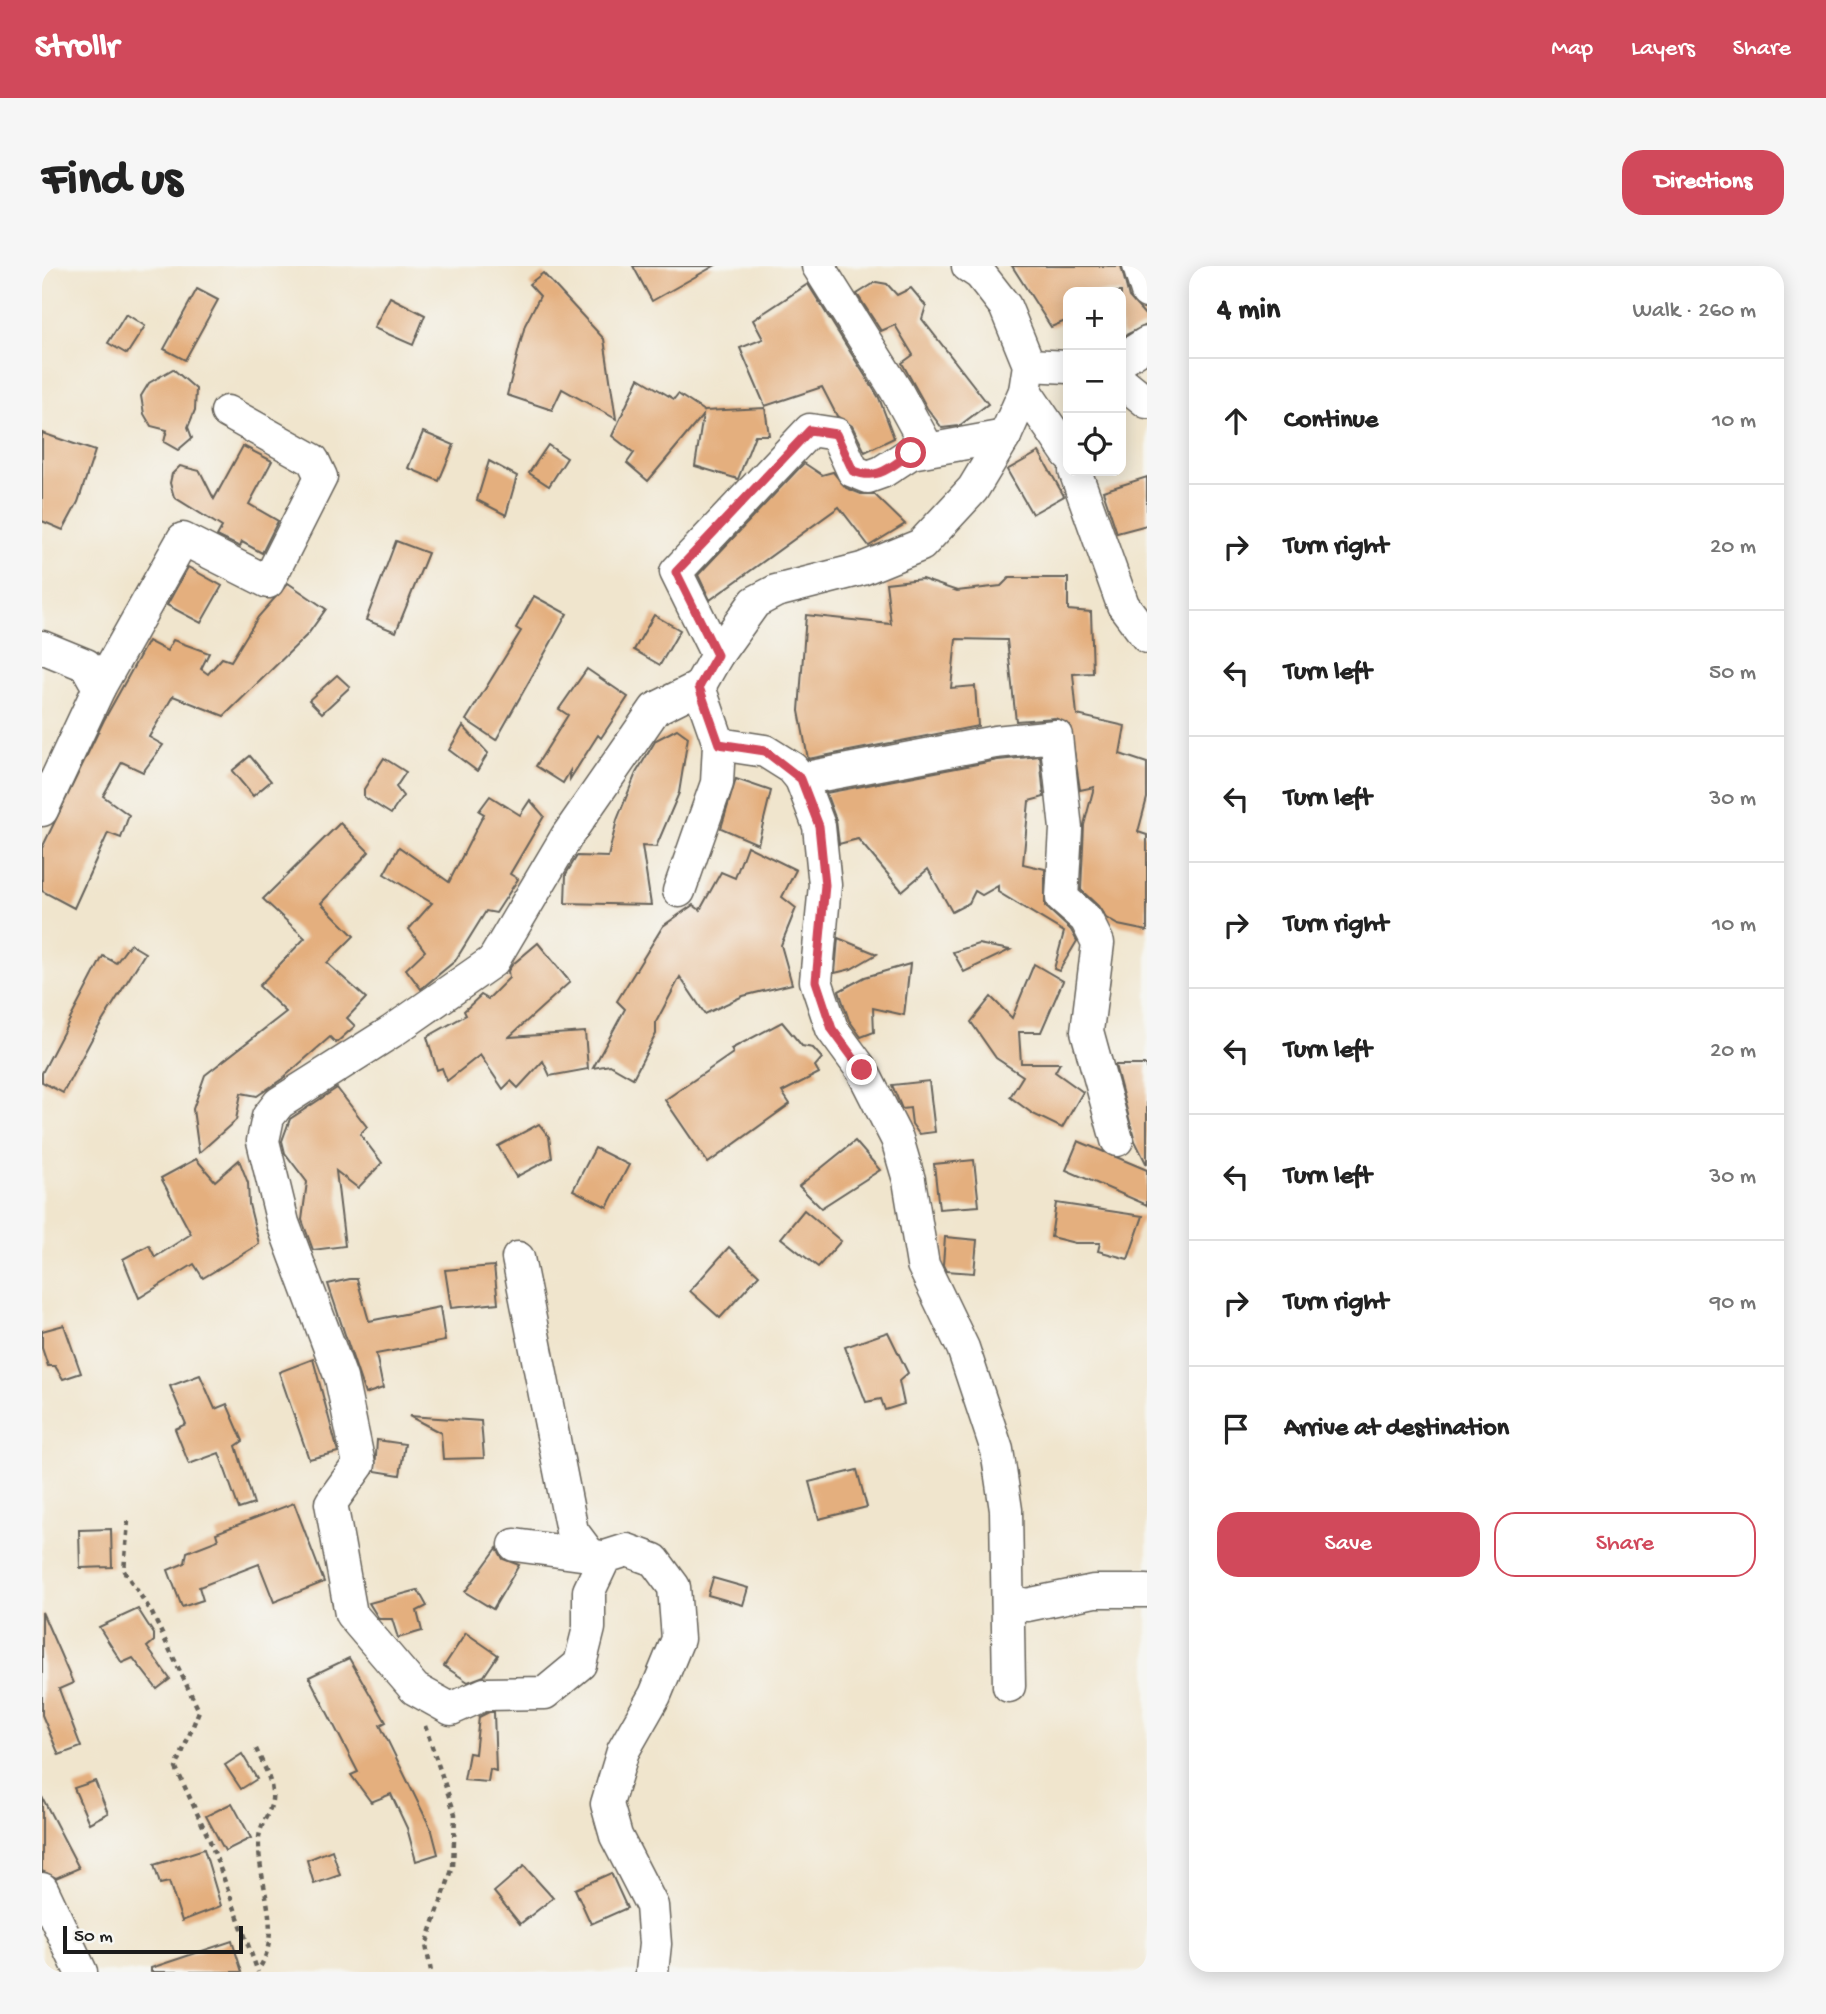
<!DOCTYPE html>
<html lang="en">
<head>
<meta charset="utf-8">
<style>
	body { margin:0; font-family:"Gochi Hand",sans-serif; background:#f6f6f6; color:#222 }
	.controls { position:absolute; right:21px; top:21px; display:grid; overflow:hidden; border-radius:14px; box-shadow:0 4px 18px #0003 }
	.controls button { width:63px; height:63px; display:grid; place-items:center; padding:0; border:0; border-bottom:2px solid #e0e0e0; background:#fff; color:#222; font:35px sans-serif }
	.scale { position:absolute; left:21px; bottom:18px; width:180px; box-sizing:border-box; padding-left:7px; border:4px solid #1c1c1c; border-top:0; font-size:19px; line-height:24px; white-space:nowrap; color:#1c1c1c; -webkit-text-stroke:5px #f6f6f2; paint-order:stroke }
	.stop { position:absolute; width:21px; height:21px; margin:-16px; border:5px solid #d1495b; border-radius:50%; background:#fff }
	.stop.end { background:#d1495b; border-color:#fff; box-shadow:0 2px 7px #0008 }
	.list { margin:0; padding:0; list-style:none }
	h2 { display:flex; justify-content:space-between; align-items:center; height:91px; margin:0; padding:0 28px; font-size:30px }
	h2 small { font-size:23px; font-weight:400; color:#767676 }
	.list li { display:grid; grid-template-columns:46px 1fr auto; gap:21px; align-items:center; box-sizing:border-box; height:126px; padding:0 28px; border-top:2px solid #e0e0e0 }
	.list b { display:block; font-size:26px; white-space:nowrap }
	.list em { font-size:23px; font-style:normal; color:#767676 }
	.actions { display:flex; gap:14px; padding:21px 28px }
	.actions a { flex:1; padding:16px 0; border:2px solid #d1495b; border-radius:21px; text-align:center; font-size:24px; color:#d1495b }
	.actions .main { background:#d1495b; color:#fff }
	.icon { flex:none; width:38px; height:38px; fill:none; stroke:currentColor; stroke-width:2; stroke-linecap:round; stroke-linejoin:round }
	.map { position:relative; flex:none; width:1105px; height:1706px; overflow:hidden; border-radius:21px }
	header { display:flex; align-items:center; gap:42px; box-sizing:border-box; height:98px; padding:0 35px; background:#d1495b; color:#fff }
	header strong { font-size:33px }
	nav { display:flex; gap:38px; margin-inline-start:auto; font-size:24px }
	.intro { display:flex; align-items:center; justify-content:space-between; box-sizing:border-box; height:168px; padding:0 42px }
	h1 { margin:0; font-size:49px }
	.button { padding:18px 32px; border-radius:21px; background:#d1495b; color:#fff; font-size:24px; font-weight:700 }
	main { display:flex; gap:42px; padding:0 42px }
	aside { flex:1; background:#fff; border-radius:21px; box-shadow:0 4px 18px #0003 }
	.map>svg:first-child { display:block }
</style>
</head>
<body>
<header>
<strong>Strollr</strong>
<nav><a>Map</a><a>Layers</a><a>Share</a></nav>
</header>
<div class="intro"><h1>Find us</h1><a class="button">Directions</a></div>
<main>
<div class="map">
<svg width="1105" height="1706" viewBox="0 0 1105 1706">
	<rect width="100%" height="100%" fill="#f6f6f2"/>
	<filter id="ink" filterUnits="userSpaceOnUse"><feTurbulence type="fractalNoise" baseFrequency=".0143" numOctaves="2"/><feDisplacementMap in="SourceGraphic" scale="14" xChannelSelector="R" yChannelSelector="G"/><feConvolveMatrix kernelMatrix="1 2 1 2 8 2 1 2 1" color-interpolation-filters="sRGB"/></filter>
	<filter id="wash" filterUnits="userSpaceOnUse"><feTurbulence type="fractalNoise" baseFrequency=".00686" numOctaves="4" result="noise"/><feDisplacementMap in="SourceGraphic" scale="28" xChannelSelector="R" yChannelSelector="G"/><feGaussianBlur stdDeviation="1.57" result="paint"/><feColorMatrix in="noise" values="0 0 0 0 0 0 0 0 0 0 0 0 0 0 0 0 0 1.4 0 .05"/><feComposite in="paint" operator="in"/></filter>
	<g filter="url(#wash)">
		<rect width="100%" height="100%" fill="#f0e5cd"/>
		<g id="blocks">
			<!-- building -->
			<g fill="#e4af7e">
				<path d="M591,0H672L610,35Z"/>
				<path d="M970,0H1079L1087,31L1105,51V59L1082,70L1079,66V26H1026V54L1009,61Z"/>
				<path d="M501,7L562,73L574,153L520,123L510,144L465,129L483,59L498,30L487,18Z"/>
				<path d="M834,16L845,18L855,29L869,22L884,40L880,53L946,138L917,160L900,162L885,142L860,97L871,89L853,59L839,65L815,28Z"/>
				<path d="M766,18L837,132L852,172L823,186L810,160L795,150L780,121L723,140L698,82L721,73L711,54Z"/>
				<path d="M155,23L176,34L143,94L122,83Z"/>
				<path d="M348,31L383,49L371,79L332,62Z"/>
				<path d="M84,48L103,60L85,88L66,77Z"/>
				<path d="M131,103L154,123L153,144L146,161L150,172L136,184L122,176L125,164L109,160L102,148L99,130L107,117Z"/>
				<path d="M597,112L632,133L636,128L662,145L723,142L727,169H713L696,213L653,200L661,149L606,215L585,197L592,187L570,170Z"/>
				<path d="M381,166L412,179L397,215L366,202Z"/>
				<path d="M0,167L53,185L36,236L21,264L0,255Z"/>
				<path d="M506,179L525,192L507,220L487,207Z"/>
				<path d="M201,180L230,195L207,238L236,255L220,287L200,276L198,281L175,270L180,261L132,231L128,217L130,208L138,200L158,205L172,233Z"/>
				<path d="M997,186L1022,230L990,248L965,204Z"/>
				<path d="M447,195L475,210L464,249L435,234Z"/>
				<path d="M762,197L780,209L791,206L804,222L819,228H832L863,258L827,280L797,241L668,334L656,309Z"/>
				<path d="M1105,211V259L1075,267L1061,225Z"/>
				<path d="M354,275L386,287L354,366L324,354Z"/>
				<path d="M146,301L180,320L159,357L125,339Z"/>
				<path d="M967,312H1026V344L1049,346L1051,407L1031,408L1035,449L1083,460L1078,488L1105,497V532L1096,566L1105,569V665L1076,659L1064,652L1056,640L1039,624L1042,559L1052,521L1038,524L1028,459L1013,452L974,455L965,374L914,373L909,422L933,420L936,460L766,493L757,445L764,349L849,358L844,317L880,313L915,325L959,320Z"/>
				<path d="M246,317L284,343L266,368L182,450L131,430L107,471L121,479L101,506L80,496L61,530L87,549L79,572L66,567L32,642L0,625V582L62,454L106,375L125,385L131,374L167,387L159,403L166,408L180,392L189,395L216,351Z"/>
				<path d="M492,330L525,348L454,474L424,454L479,365L474,362Z"/>
				<path d="M612,349L638,364L618,399L592,384Z"/>
				<path d="M545,403L586,431L559,472L556,469L528,513V505L521,517L494,500L526,449L517,443Z"/>
				<path d="M295,409L308,421L280,447L267,434Z"/>
				<path d="M421,460L446,487L435,505L407,484Z"/>
				<path d="M635,463L646,471L637,527L614,581L600,580L609,639L523,637L524,608L535,590L566,591L575,554L594,507L614,474Z"/>
				<path d="M208,490L229,515L211,530L190,505Z"/>
				<path d="M998,490L1002,531L987,535L981,598L1003,603V640L1029,664L1035,675L1017,705L1012,703L1022,666L956,626V620L940,629L933,625L927,637L910,646L886,603L860,625L816,573L797,578L794,554L784,527L956,494Z"/>
				<path d="M342,492L364,506L354,521L361,530L349,548L322,531V523Z"/>
				<path d="M694,513L729,525L716,578L679,562Z"/>
				<path d="M448,530L478,549L488,534L502,550L468,608L476,613L454,647L444,645L413,695L379,723L364,703L383,685L367,663L390,637L342,608L357,581L407,616L442,548L437,545Z"/>
				<path d="M298,557L327,586L279,637L312,670L285,697L324,732L305,752L313,760L294,777L288,771L240,813L215,830L199,827L194,854L157,887L151,843L163,809L244,746L217,720L263,672L221,633Z"/>
				<path d="M705,580L754,604L740,631L754,642L739,679L750,718L701,730L663,748L638,711L614,756V768L591,812L568,799L551,802L583,743L575,735L621,660L651,639L658,644L679,606L693,612Z"/>
				<path d="M796,672L835,688L809,703L793,707Z"/>
				<path d="M496,677L528,716L467,771L543,766L546,803L508,810L501,795L476,822L469,815L461,823L438,789L405,815L400,802L395,804L385,771L424,749L422,745L439,729L446,733L467,712L466,705L470,699Z"/>
				<path d="M88,678L103,687L53,767L21,827L0,816V807L61,690L74,697Z"/>
				<path d="M936,678L968,684L922,706L911,686Z"/>
				<path d="M868,698L862,749L831,742L832,766L819,771L807,754L797,725L823,711Z"/>
				<path d="M992,698L1021,715L999,766H977L979,797H1018L1013,806L1041,826L1020,862L991,848L968,831L981,810L954,792L929,756L949,731L970,752Z"/>
				<path d="M740,756L760,780L771,782L780,792L773,800L777,807L740,826L748,838L666,897L623,834L691,787L689,783Z"/>
				<path d="M1073,799H1105V899L1093,875Z"/>
				<path d="M887,815L893,866L877,868L870,858L868,842L860,843L850,819Z"/>
				<path d="M295,822L325,861L318,868L340,897L316,922L294,905L303,980L271,984L260,954L265,916L243,887L240,875L248,853Z"/>
				<path d="M497,858L507,871L510,892L474,911L456,880Z"/>
				<path d="M813,875L838,904L779,942L757,920Z"/>
				<path d="M1036,875L1105,904V939L1024,904Z"/>
				<path d="M553,882L587,899L565,941L531,924Z"/>
				<path d="M154,893L173,915L197,894L206,917L207,938L217,978L161,1012L152,998L97,1032L81,993L107,979L113,991L149,968L119,912Z"/>
				<path d="M932,894L937,940L897,943L892,898Z"/>
				<path d="M1014,937L1101,950L1086,993L1056,985L1058,977H1033L1009,971Z"/>
				<path d="M762,944L799,975L776,1001L739,972Z"/>
				<path d="M903,971L935,974L932,1007L904,1005L901,999Z"/>
				<path d="M687,981L717,1009L678,1052L648,1025Z"/>
				<path d="M452,1000L456,1037L409,1042L403,1004Z"/>
				<path d="M308,1013H315L327,1055L398,1041L403,1075L334,1088L341,1122L323,1128L286,1018Z"/>
				<path d="M22,1059L39,1107L21,1113L13,1100H6L0,1082V1065Z"/>
				<path d="M846,1066L866,1107L857,1115L862,1138L843,1144L839,1133L824,1136L803,1081Z"/>
				<path d="M271,1093L296,1186L267,1193L237,1106Z"/>
				<path d="M158,1109L173,1143L185,1138L201,1175L194,1180L212,1238L197,1243L177,1187L147,1198L133,1163L144,1158L128,1120Z"/>
				<path d="M367,1150L439,1155L442,1192L401,1193L399,1167Z"/>
				<path d="M335,1174L363,1178L358,1209L333,1205Z"/>
				<path d="M815,1204L825,1241L777,1253L767,1216Z"/>
				<path d="M252,1237L282,1316L232,1336L217,1298L157,1321L161,1334L140,1341L126,1304L143,1297L145,1286L176,1274L174,1267Z"/>
				<path d="M69,1263L70,1301L38,1302L37,1264Z"/>
				<path d="M455,1282L461,1293L477,1299L451,1343L423,1326Z"/>
				<path d="M671,1312L706,1322L701,1339L666,1329Z"/>
				<path d="M376,1324L385,1340L375,1345L380,1365L356,1372L350,1353H337L327,1337Z"/>
				<path d="M96,1343L112,1368V1375L105,1381L128,1413L115,1423L91,1392L80,1397L57,1361Z"/>
				<path d="M0,1346L31,1417L17,1423L39,1481L17,1489L0,1449Z"/>
				<path d="M424,1367L456,1389L442,1410L426,1416L402,1400Z"/>
				<path d="M307,1392L344,1456L338,1459L390,1565L396,1588L374,1595L365,1562L349,1528L329,1536L309,1509L316,1506L267,1411Z"/>
				<path d="M447,1446H452L454,1505L448,1503L446,1516L422,1514L427,1487L433,1488L437,1451Z"/>
				<path d="M200,1488L215,1513L199,1523L183,1499Z"/>
				<path d="M53,1515L66,1547L47,1557L32,1522Z"/>
				<path d="M0,1531L37,1602L14,1612L0,1605Z"/>
				<path d="M190,1537L209,1572L183,1585L164,1550Z"/>
				<path d="M162,1583L179,1640L140,1655L127,1616L118,1618L112,1599Z"/>
				<path d="M290,1584L298,1609L272,1618L265,1594Z"/>
				<path d="M482,1600L511,1632L478,1658L452,1626Z"/>
				<path d="M569,1607L585,1642L549,1658L533,1623Z"/>
				<path d="M190,1675L200,1706H109V1702Z"/>
			</g>
		</g>
	</g>
	<g filter="url(#ink)">
		<use href="#blocks" fill-opacity="0" stroke="#66625a" stroke-width="2"/>
		<g fill="none" stroke-linecap="round" stroke-linejoin="round">
			<defs>
				<g id="minor">
					<path d="M776,0L854,124L886,183"/>
					<path d="M1097,0L1105,26"/>
					<path d="M1079,94L1105,77"/>
					<path d="M987,99L1026,101"/>
					<path d="M1079,115L1105,136"/>
					<path d="M983,125L1026,188"/>
					<path d="M1033,205L1081,339L1105,371"/>
					<path d="M0,381L44,399L57,422L0,544"/>
					<path d="M675,389L634,306L768,164L794,168L811,205L826,211L840,206L869,187L963,170"/>
					<path d="M57,422L141,273L226,316L279,211L271,194L185,146"/>
					<path d="M677,478L723,485L750,502L759,513L777,560L783,619L774,715L790,763L820,804L855,873L867,914L881,999L921,1082L955,1184L964,1244L967,1420"/>
					<path d="M759,513L953,476L1014,470L1024,563L1020,632L1044,653L1056,677L1045,765L1075,874"/>
					<path d="M637,625L675,517L677,478L657,421"/>
					<path d="M476,992L530,1265L548,1289"/>
					<path d="M473,1279L561,1291"/>
					<path d="M966,1335L985,1339L1052,1325H1105"/>
					<path d="M0,1623L39,1706"/>
					<path d="M610,1706L613,1678L610,1640L574,1570L565,1538L581,1485L613,1429L636,1373L632,1321L612,1294L585,1284L563,1291L547,1325V1362L538,1398L503,1427L443,1428L409,1443L373,1423L309,1348L289,1237L317,1198L299,1112L241,957L221,875L226,851L237,837L349,766L451,695L525,570L613,443L657,421L675,389L713,336L734,325L820,303L879,279L931,223L963,170L983,125L987,99L963,40L938,8L926,0"/>
				</g>
			</defs>
			<!-- minor casing -->
			<use href="#minor" stroke="#66625a" stroke-width="35"/>
			<!-- path -->
			<g stroke="#66625a" stroke-width="4.5" stroke-dasharray="5 5" stroke-linecap="butt">
				<path d="M86,1255L82,1305L109,1345L157,1445L134,1502L168,1575L216,1706"/>
				<path d="M383,1460L413,1548L411,1601L384,1679L389,1706"/>
				<path d="M214,1483C221,1498 232,1517 230,1534C229,1547 217,1558 217,1574C215,1617 243,1666 216,1704"/>
			</g>
			<!-- minor -->
			<use href="#minor" stroke="#fff" stroke-width="32"/>
		</g>
	</g>
	<g fill="none" stroke-linecap="round" stroke-linejoin="round" filter="url(#ink)">
		<!-- route -->
		<path stroke="#d1495b" stroke-width="9" d="M820,804L790,763L774,715L783,619L777,560L759,513L723,485L677,478L657,421L675,389L634,306L768,164L794,168L811,205C837,215 848,201 869,187"/>
	</g>
</svg>
<div class="controls">
<button>+</button>
<button>−</button>
<button><svg class="icon" aria-label="locate" viewBox="0 0 24 24"><circle cx="12" cy="12" r="6"/><path d="M12 2v4M12 18v4M2 12h4M18 12h4"/></svg></button>
</div>
<div class="scale">50 m</div>
<div class="stop" style="left:869px;top:187px"></div>
<div class="stop end" style="left:820px;top:804px"></div>
</div>
<aside>
<h2>4 min<small>Walk · 260 m</small></h2>
<ul class="list">
<li><svg class="icon" aria-label="ahead" viewBox="0 0 24 24"><path d="M12 20V5M6 11l6-6 6 6"/></svg><div><b>Continue</b></div><em>10 m</em></li>
<li><svg class="icon" aria-label="right" viewBox="0 0 24 24"><path d="M7 20v-9h11M14 6l5 5-5 5"/></svg><div><b>Turn right</b></div><em>20 m</em></li>
<li><svg class="icon" aria-label="left" viewBox="0 0 24 24"><path d="M17 20v-9H6M10 6l-5 5 5 5"/></svg><div><b>Turn left</b></div><em>50 m</em></li>
<li><svg class="icon" aria-label="left" viewBox="0 0 24 24"><path d="M17 20v-9H6M10 6l-5 5 5 5"/></svg><div><b>Turn left</b></div><em>30 m</em></li>
<li><svg class="icon" aria-label="right" viewBox="0 0 24 24"><path d="M7 20v-9h11M14 6l5 5-5 5"/></svg><div><b>Turn right</b></div><em>10 m</em></li>
<li><svg class="icon" aria-label="left" viewBox="0 0 24 24"><path d="M17 20v-9H6M10 6l-5 5 5 5"/></svg><div><b>Turn left</b></div><em>20 m</em></li>
<li><svg class="icon" aria-label="left" viewBox="0 0 24 24"><path d="M17 20v-9H6M10 6l-5 5 5 5"/></svg><div><b>Turn left</b></div><em>30 m</em></li>
<li><svg class="icon" aria-label="right" viewBox="0 0 24 24"><path d="M7 20v-9h11M14 6l5 5-5 5"/></svg><div><b>Turn right</b></div><em>90 m</em></li>
<li><svg class="icon" aria-label="arrive" viewBox="0 0 24 24"><path d="M6 21V4h12l-3 4 3 4H6"/></svg><div><b>Arrive at destination</b></div></li>
</ul>
<div class="actions"><a class="main">Save</a><a>Share</a></div>
</aside>
</main>
</body>
</html>
